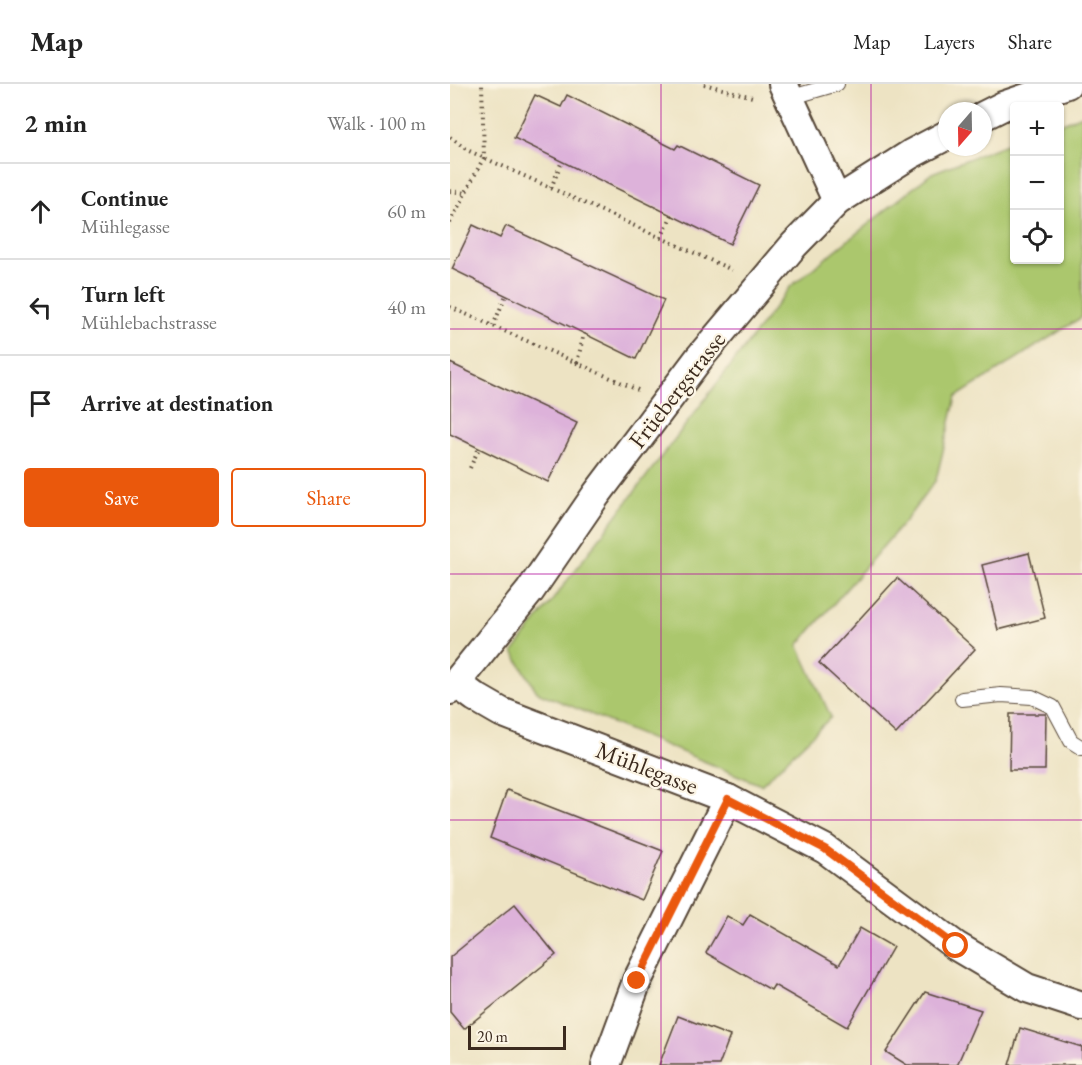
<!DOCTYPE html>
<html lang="en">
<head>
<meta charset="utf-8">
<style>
	body { margin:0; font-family:"EB Garamond",serif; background:#f2f2f2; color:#222 }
	.controls { position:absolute; right:18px; top:18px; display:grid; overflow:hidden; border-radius:6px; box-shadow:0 2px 4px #0004 }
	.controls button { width:54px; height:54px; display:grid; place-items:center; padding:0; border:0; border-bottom:2px solid #e0e0e0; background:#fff; color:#222; font:30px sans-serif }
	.compass { position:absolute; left:488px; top:18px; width:54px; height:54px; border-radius:50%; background:#fff; box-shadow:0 2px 4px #0004; rotate:200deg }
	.scale { position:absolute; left:18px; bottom:15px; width:98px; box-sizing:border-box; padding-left:6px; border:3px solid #3b2a1e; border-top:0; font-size:16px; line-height:21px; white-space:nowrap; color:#3b2a1e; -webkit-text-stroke:4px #fcf5e5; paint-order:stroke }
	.stop { position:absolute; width:18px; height:18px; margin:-14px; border:4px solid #ea580c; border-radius:50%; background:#fff }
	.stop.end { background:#ea580c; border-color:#fff; box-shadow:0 2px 6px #0008 }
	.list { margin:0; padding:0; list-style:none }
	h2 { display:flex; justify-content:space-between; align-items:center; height:78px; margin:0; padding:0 24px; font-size:26px }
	h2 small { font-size:20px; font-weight:400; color:#767676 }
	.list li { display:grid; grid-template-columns:39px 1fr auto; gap:18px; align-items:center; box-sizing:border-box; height:96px; padding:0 24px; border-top:2px solid #e0e0e0 }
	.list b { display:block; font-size:22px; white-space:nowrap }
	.list p { margin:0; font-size:20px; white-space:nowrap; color:#767676 }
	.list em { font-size:20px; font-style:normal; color:#767676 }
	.actions { display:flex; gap:12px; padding:18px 24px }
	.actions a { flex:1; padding:14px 0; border:2px solid #ea580c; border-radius:6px; text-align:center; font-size:21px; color:#ea580c }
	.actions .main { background:#ea580c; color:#fff }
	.icon { flex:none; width:33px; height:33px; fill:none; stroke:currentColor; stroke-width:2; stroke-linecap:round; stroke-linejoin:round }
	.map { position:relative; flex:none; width:632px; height:981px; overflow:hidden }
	header { display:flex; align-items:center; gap:36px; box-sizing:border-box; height:84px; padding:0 30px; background:#fff; border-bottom:2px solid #e0e0e0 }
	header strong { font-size:28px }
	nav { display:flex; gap:33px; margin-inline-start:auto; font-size:21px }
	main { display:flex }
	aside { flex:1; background:#fff }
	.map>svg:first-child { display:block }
</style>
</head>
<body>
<header>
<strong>Map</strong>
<nav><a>Map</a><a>Layers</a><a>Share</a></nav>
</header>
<main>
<aside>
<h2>2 min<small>Walk · 100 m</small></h2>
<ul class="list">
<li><svg class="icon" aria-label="ahead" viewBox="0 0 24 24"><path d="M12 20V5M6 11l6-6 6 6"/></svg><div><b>Continue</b><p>Mühlegasse</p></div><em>60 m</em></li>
<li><svg class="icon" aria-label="left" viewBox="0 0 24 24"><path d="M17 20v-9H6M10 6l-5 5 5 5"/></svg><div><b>Turn left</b><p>Mühlebachstrasse</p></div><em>40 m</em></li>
<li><svg class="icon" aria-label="arrive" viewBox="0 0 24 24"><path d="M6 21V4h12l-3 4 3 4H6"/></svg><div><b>Arrive at destination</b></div></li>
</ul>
<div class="actions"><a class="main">Save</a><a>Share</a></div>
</aside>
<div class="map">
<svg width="632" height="981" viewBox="0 0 632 981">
	<rect width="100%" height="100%" fill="#fcf5e5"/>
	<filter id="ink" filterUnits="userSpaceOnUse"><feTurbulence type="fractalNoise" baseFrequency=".0167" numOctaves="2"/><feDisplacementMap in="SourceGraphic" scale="12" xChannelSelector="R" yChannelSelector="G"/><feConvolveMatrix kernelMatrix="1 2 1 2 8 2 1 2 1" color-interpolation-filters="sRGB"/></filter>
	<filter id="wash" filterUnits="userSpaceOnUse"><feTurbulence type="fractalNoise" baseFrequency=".008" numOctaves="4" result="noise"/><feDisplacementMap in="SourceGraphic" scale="24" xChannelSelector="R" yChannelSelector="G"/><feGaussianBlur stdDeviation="1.35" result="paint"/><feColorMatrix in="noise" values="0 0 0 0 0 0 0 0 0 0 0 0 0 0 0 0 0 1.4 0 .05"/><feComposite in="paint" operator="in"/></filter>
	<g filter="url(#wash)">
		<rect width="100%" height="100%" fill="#ede3c3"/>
		<!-- green -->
		<path fill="#abc76d" stroke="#737846" stroke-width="1.5" d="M632,31V233L506,313L486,396L456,436L348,561L381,633L311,701L87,608L63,568L341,202L482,89L564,57V176H610V40Z"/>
		<g id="blocks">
			<!-- building -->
			<g fill="#ddb2da">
				<path d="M85,11L111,23L117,11L225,65L228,61L309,101L280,160L64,54Z"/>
				<path d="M23,141L50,154L56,142L214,216L186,275L2,185Z"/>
				<path d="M0,279L127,339L98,398L0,350Z"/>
				<path d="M579,469L595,534L548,546L532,481Z"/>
				<path d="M447,494L525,565L446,650L369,579Z"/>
				<path d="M560,630H596L595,686H559Z"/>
				<path d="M57,706L213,767L192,816L40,754Z"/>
				<path d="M65,820L106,871L14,945L0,928V873Z"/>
				<path d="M300,830L389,881L410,844L443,863L397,943L324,901L321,906L256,869L277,832L293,841Z"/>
				<path d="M475,908L531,926L507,981H457L436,968Z"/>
				<path d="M228,932L280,952L269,981H209Z"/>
				<path d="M570,944L632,963V981H559Z"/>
			</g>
		</g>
	</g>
	<g filter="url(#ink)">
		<use href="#blocks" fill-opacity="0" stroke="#564637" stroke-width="1.5"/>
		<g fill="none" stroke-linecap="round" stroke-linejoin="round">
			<defs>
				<g id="service">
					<path d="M339,14L387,0"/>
					<path d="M512,615L551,611L582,613L603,623L621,657L632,664"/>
				</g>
				<g id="minor">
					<path d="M333,0L387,117"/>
					<path d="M533,32L553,22L617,0"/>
					<path d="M6,599L25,613L51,628L278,715L375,765L506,862L577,904L632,922"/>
					<path d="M0,606L80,507L146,411L250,273L344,161L387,117L461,70L497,51"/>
					<path d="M156,981L187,897L278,715"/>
				</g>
			</defs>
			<!-- service casing -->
			<use href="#service" stroke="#564637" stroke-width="16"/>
			<!-- minor casing -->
			<use href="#minor" stroke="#564637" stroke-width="32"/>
			<!-- path -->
			<g stroke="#564637" stroke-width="4" stroke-dasharray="1.5 4.5" stroke-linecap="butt">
				<path d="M254,0L306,14"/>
				<path d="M0,53L17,66L282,186"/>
				<path d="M101,104L112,77"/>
				<path d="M0,107L15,109"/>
				<path d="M0,139L34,73L32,0"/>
				<path d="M211,154L222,131"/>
				<path d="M0,223L188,306"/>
				<path d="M43,242L56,211"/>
				<path d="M127,279L134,249"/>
				<path d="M20,384L29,364"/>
			</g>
			<!-- service -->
			<use href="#service" stroke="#fff" stroke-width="14"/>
			<!-- minor -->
			<use href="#minor" stroke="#fff" stroke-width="28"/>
		</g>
	</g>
	<g fill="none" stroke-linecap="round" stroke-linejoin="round" filter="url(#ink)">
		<!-- route -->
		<path stroke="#ea580c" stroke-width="8" d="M187,897L278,715L375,765L506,862"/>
	</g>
	<!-- grid -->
	<path fill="none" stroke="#b5179e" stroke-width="1.5" stroke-opacity="0.55" d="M211,0V981M421,0V981M0,245H632M0,490H632M0,736H632"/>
	<g text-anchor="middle" stroke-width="4.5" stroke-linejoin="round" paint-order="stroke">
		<!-- street labels -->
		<g font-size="24" fill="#3b2a1e" stroke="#fcf5e5">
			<text transform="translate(227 306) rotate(-52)" y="8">Früebergstrasse</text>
			<text transform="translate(197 684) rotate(21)" y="8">Mühlegasse</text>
		</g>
	</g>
</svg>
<div class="controls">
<button>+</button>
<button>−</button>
<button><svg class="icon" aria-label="locate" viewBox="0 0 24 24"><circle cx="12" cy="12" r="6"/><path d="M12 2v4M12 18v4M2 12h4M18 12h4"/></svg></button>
</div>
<svg class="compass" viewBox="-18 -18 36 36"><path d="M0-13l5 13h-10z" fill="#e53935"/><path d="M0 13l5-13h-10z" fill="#767676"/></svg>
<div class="scale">20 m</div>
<div class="stop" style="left:506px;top:862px"></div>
<div class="stop end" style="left:187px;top:897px"></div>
</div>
</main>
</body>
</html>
